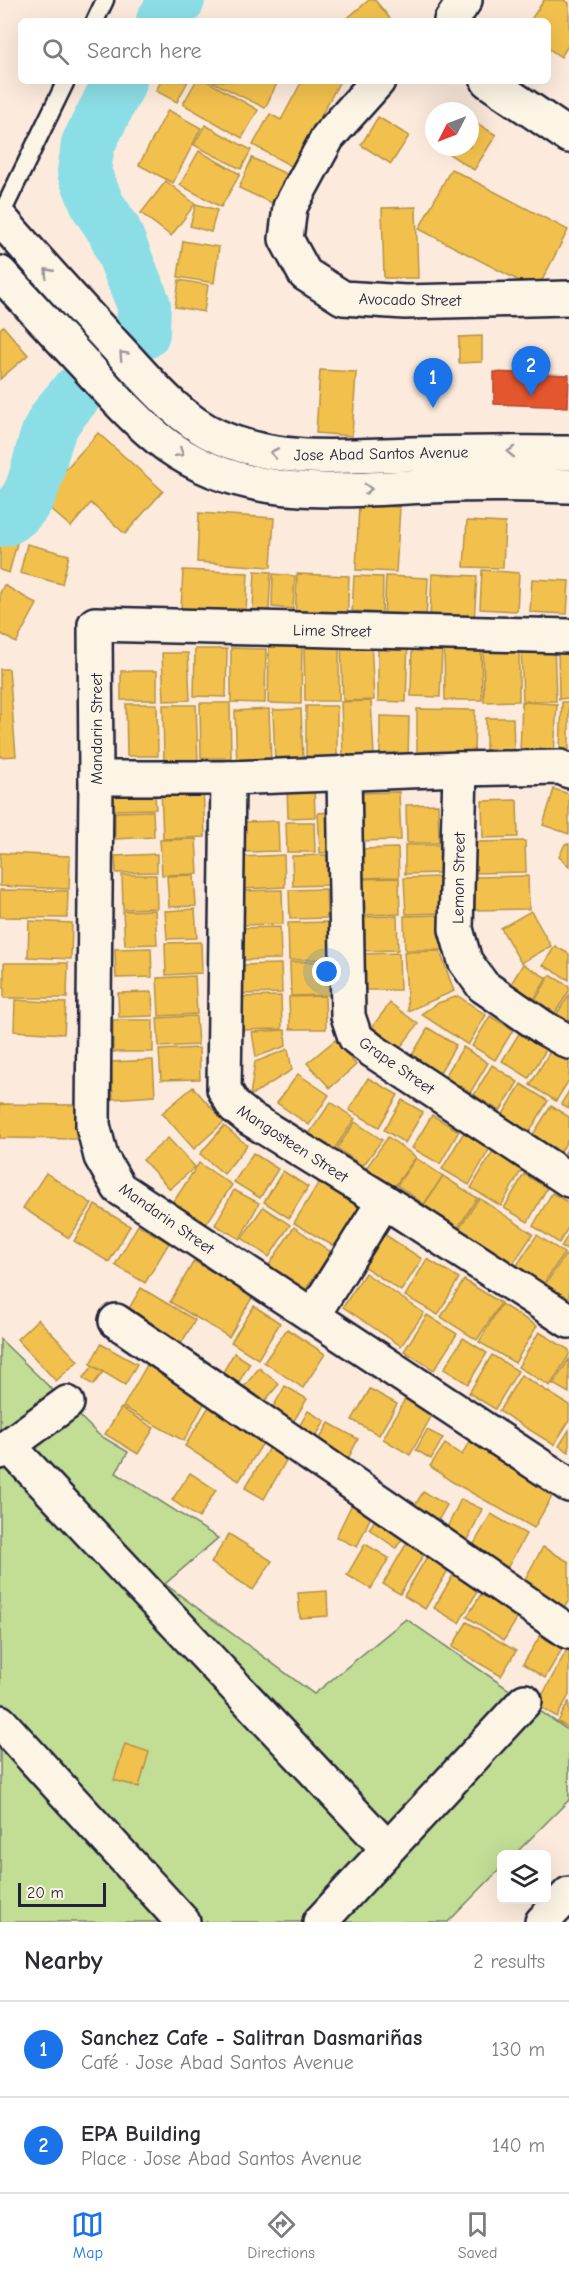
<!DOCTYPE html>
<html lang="en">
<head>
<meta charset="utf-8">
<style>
	body { margin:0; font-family:"Comic Neue",sans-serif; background:#f7f7f7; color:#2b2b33 }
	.controls { position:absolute; right:18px; bottom:18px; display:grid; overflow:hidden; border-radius:9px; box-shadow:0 6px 24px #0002 }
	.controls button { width:54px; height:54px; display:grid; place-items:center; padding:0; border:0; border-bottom:2px solid #e1e1e2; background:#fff; color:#2b2b33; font:30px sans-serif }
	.compass { position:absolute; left:425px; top:102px; width:54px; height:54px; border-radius:50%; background:#fff; box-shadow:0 6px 24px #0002; rotate:228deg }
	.scale { position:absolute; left:18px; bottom:15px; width:88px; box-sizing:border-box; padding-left:6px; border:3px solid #22223b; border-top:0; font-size:16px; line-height:21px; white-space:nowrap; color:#22223b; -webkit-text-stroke:4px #fcf5e5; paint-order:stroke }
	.you { position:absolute; left:327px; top:972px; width:21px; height:21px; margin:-15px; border:4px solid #fff; border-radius:50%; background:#1a73e8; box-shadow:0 0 0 9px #1a73e833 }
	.badge { display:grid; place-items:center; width:39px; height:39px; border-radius:50%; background:#1a73e8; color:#fff; font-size:20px; font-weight:700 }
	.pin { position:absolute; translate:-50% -50px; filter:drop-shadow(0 2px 3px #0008) }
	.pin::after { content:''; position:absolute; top:32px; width:21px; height:18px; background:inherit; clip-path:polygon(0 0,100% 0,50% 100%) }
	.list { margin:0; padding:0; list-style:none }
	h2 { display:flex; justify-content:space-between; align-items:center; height:78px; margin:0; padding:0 24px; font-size:26px }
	h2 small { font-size:20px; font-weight:400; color:#7c7c81 }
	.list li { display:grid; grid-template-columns:39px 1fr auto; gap:18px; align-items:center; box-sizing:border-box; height:96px; padding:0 24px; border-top:2px solid #e1e1e2 }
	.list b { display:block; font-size:22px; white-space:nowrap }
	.list p { margin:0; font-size:20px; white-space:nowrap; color:#7c7c81 }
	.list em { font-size:20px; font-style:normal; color:#7c7c81 }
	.icon { flex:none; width:33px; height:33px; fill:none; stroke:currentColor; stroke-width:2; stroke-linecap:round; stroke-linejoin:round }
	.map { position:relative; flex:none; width:569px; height:1922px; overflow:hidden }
	.search { position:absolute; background:#fff; box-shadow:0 6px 24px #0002; left:18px; right:18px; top:18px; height:66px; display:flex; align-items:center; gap:15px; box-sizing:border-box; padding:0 21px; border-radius:9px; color:#7c7c81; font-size:22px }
	.sheet { height:270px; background:#fff }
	nav { display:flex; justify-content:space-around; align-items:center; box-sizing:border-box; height:84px; border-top:2px solid #e1e1e2; background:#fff; font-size:16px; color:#7c7c81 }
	nav a { display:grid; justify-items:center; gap:3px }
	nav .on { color:#1a73e8 }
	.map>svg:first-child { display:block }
</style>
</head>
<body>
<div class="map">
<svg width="569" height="1922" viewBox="0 0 569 1922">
	<rect width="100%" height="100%" fill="#fcebdc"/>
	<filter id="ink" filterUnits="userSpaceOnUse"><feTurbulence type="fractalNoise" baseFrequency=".0167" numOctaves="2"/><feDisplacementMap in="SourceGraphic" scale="12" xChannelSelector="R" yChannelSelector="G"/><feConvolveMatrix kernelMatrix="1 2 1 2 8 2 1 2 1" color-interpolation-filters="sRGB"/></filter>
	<g filter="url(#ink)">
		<!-- green -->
		<path fill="#c2dd94" stroke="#728068" stroke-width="1.5" d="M0,1339L99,1435L128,1452L116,1473L218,1538L165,1584L314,1694L406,1619L569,1731V1800L515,1854H502L501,1868L448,1922H0Z"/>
		<!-- homes -->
		<g fill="#f2c14e" stroke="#b49148" stroke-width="1.5">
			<path d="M369,0H375L392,21H344Z"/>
			<path d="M544,0H564L569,3V44L561,57L548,48V21H530Z"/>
			<path d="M161,81H188L177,102L156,91Z"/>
			<path d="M196,81H207L258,110L242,138L183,104Z"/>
			<path d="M211,81H278L265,108Z"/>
			<path d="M302,81H340L293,167L253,145L270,114L281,120Z"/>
			<path d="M168,110L201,128L173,183L139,165Z"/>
			<path d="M378,117L409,136L391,164L361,145Z"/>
			<path d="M470,119L496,135L474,170L438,147H470Z"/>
			<path d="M205,125L251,150L241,169L194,145Z"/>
			<path d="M199,151L240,174L221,207L180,185Z"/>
			<path d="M252,158L291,176L278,206L239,188Z"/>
			<path d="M451,169L568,230L537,290L419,229Z"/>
			<path d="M166,181L195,204L171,236L141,213Z"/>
			<path d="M196,204L217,210L211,232L190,226Z"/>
			<path d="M416,207L418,278H384L382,208Z"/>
			<path d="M183,241L219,247L214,283L178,277Z"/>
			<path d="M179,280L208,285L204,312L175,307Z"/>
			<path d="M3,326L28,355L0,379V329Z"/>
			<path d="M482,336V362L459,363V337Z"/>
			<path d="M320,370L356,372L352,436L316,433Z"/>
			<path d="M98,433L163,491L125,534L91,503L71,527L39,499Z"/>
			<path d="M359,505L400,507L396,572L356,570Z"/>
			<path d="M199,513L274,518L271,567L197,562Z"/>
			<path d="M467,521L505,523L503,568L464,567Z"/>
			<path d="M0,538L17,543L9,573L0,570Z"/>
			<path d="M27,544L69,555L62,584L20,573Z"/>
			<path d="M183,570L248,573L246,612L181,609Z"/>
			<path d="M482,570L519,573L517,611L480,609Z"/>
			<path d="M255,571L271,572L268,626L252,625Z"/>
			<path d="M273,574L295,576L293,609L272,607Z"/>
			<path d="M297,574L349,576L347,623L295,620Z"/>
			<path d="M432,574L477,576L474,621L430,619Z"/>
			<path d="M354,576L383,577L382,613L352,611Z"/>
			<path d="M386,576L428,578L426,620L384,618Z"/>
			<path d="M532,579L569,581L567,614L530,612Z"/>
			<path d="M4,585L37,604L16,643L0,633V593Z"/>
			<path d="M378,638L408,639L406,702L378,701Z"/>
			<path d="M371,641L374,700L343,701L341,642Z"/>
			<path d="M444,641H481L482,700H445Z"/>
			<path d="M483,641H519V701L484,702Z"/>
			<path d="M554,643L556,701H523L521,644Z"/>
			<path d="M269,644L302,645L301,704L268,703Z"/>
			<path d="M304,644H339V701H305Z"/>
			<path d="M569,647V698L559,699L558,648Z"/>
			<path d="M231,648L266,649L265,703L231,702Z"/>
			<path d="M195,649H227L226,697L194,696Z"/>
			<path d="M412,649H442L440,697L411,696Z"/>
			<path d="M162,653H188L190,700L164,701Z"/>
			<path d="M0,669H9L16,756L0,757Z"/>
			<rect x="121" y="671" width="36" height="29"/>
			<path d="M371,701L374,755L343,756L341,702Z"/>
			<path d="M522,702L557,704L554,754L520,752Z"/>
			<path d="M562,702H569V749H560Z"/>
			<path d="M200,703H230L231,758H201Z"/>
			<path d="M126,704H157L158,756H127Z"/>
			<path d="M163,705H196L198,763L164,764Z"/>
			<rect x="306" y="706" width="31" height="58"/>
			<path d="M269,709L271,763L237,765L235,711Z"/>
			<path d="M301,709L303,761L275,762L273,710Z"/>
			<path d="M417,709L475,710L474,755L417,753Z"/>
			<path d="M380,716L409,717L408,760L380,759Z"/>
			<path d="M486,718H513L514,753L486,754Z"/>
			<path d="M154,784L156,809L113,810L112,785Z"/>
			<path d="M287,786H314L315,817L288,818Z"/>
			<path d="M203,787L205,837L163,839L161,789Z"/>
			<path d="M554,789L569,794V834L543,825Z"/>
			<path d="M399,792L401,840L355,841L354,793Z"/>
			<path d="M517,800L518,837L483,838L482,801Z"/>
			<path d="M438,804L439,843H407L406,805Z"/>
			<path d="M153,811L154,837L115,839V812Z"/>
			<path d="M331,812L333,852L320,853L318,813Z"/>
			<path d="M278,821L279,851L244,852L243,822Z"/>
			<path d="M286,822H314L315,852H287Z"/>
			<path d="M196,839L198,874L162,875L160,840Z"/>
			<path d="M525,841L526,872L473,873L472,842Z"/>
			<path d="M565,844H569V866L559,857Z"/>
			<path d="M405,845H440L441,873L405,874Z"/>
			<path d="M398,848L399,877L359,878L358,849Z"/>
			<path d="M0,853L70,856L69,889L0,886Z"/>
			<path d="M157,854V872L116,873L115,856Z"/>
			<path d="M284,855L285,887L239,889V857Z"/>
			<path d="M327,855L328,885L293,886L292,856Z"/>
			<path d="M122,875H156L157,908L123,909Z"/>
			<path d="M194,875L196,906L169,907L167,876Z"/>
			<path d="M528,876L529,909L475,910L474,877Z"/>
			<path d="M443,877L444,913L406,914L404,878Z"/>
			<path d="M399,878L400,914L359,915L358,879Z"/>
			<path d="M326,889L327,918L290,919L289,890Z"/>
			<path d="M0,890L68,891L67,918L0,917Z"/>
			<path d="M282,890L283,924L239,925L238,891Z"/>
			<path d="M195,909L197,938L167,939L165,911Z"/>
			<path d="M155,910L157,944L125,945L123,911Z"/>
			<path d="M531,911L551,946L521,963L501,928Z"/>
			<path d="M442,915L443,950H405L404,916Z"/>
			<path d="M397,916L398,950L358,951L357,917Z"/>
			<path d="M29,921L72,923L71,959L28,957Z"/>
			<path d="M329,922V959L289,960L288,923Z"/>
			<path d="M280,927L281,959L238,960L236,928Z"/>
			<path d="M201,942L202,973L166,975L165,943Z"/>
			<path d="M555,946L569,954V980L543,965Z"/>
			<path d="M151,948L152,977L116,978L115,949Z"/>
			<path d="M440,951L454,991L408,1011L404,952Z"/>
			<path d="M399,953L400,990H364L363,954Z"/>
			<path d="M331,961L332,995L291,996L290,962Z"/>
			<path d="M4,963H68L67,998H4Z"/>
			<path d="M281,964L282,993L241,994L240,965Z"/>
			<path d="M523,964L547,978L532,1003L508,989Z"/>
			<path d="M550,975L569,986V991L555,1013L535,1001Z"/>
			<path d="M195,976L197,1014L159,1016L157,978Z"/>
			<path d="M152,992L153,1016L119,1017L118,993Z"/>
			<path d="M569,995V1023L556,1015Z"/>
			<path d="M281,996L282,1029L236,1030L235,997Z"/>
			<path d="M325,996L326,1029H290L289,997Z"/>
			<path d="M458,996L486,1015L468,1045L421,1014L438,1003Z"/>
			<path d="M15,1000L66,1003L64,1034L14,1031Z"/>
			<path d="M390,1003L418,1024L400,1048L372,1027Z"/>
			<path d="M196,1016L198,1045L159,1047L157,1018Z"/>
			<path d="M490,1016L513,1030L495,1060L472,1046Z"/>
			<rect x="113" y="1020" width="40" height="32"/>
			<path d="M428,1028L456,1045L439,1074L411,1057Z"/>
			<path d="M285,1030L286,1046L256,1057L252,1032Z"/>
			<path d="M520,1032L547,1048L529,1078L502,1061Z"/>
			<path d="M335,1040L356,1065L330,1088L307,1063Z"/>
			<path d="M463,1047L488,1063L470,1093L444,1078Z"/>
			<path d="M199,1048L200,1079L161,1080L159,1050Z"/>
			<path d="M552,1048L569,1059V1080L556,1101L530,1085Z"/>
			<path d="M288,1049L292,1070L250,1096L255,1062Z"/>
			<path d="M153,1060L155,1096L113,1099L111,1062Z"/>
			<path d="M492,1065L518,1082L500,1111L474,1095Z"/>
			<path d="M298,1074L329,1095L309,1125L277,1103Z"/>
			<path d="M368,1078L398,1095L379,1127L349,1110Z"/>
			<path d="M521,1084L548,1101L526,1138L499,1121Z"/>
			<path d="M193,1087L224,1122L194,1149L162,1113Z"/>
			<path d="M569,1091V1109L561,1104Z"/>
			<path d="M402,1100L423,1112L405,1143L384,1130Z"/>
			<path d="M331,1102L355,1119L332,1152L308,1135Z"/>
			<path d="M0,1104L76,1105V1139L0,1138Z"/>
			<path d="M551,1106L569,1117V1138L560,1153L532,1136Z"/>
			<path d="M432,1115L459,1131L440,1164L412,1148Z"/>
			<path d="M355,1122L382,1140L363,1166L337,1148Z"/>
			<path d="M224,1126L247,1145L224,1174L200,1154Z"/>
			<path d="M464,1132L490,1148L469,1185L442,1169Z"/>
			<path d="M388,1137L416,1157L392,1190L364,1171Z"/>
			<path d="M168,1138L195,1167L170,1189L143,1160Z"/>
			<path d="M569,1146V1166L560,1161Z"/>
			<path d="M493,1151L522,1169L501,1206L471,1188Z"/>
			<path d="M253,1153L278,1169L260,1198L234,1182Z"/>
			<path d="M416,1158L443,1176L424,1204L397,1185Z"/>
			<path d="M199,1163L232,1185L205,1226L172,1204Z"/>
			<path d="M283,1171L308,1187L289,1218L264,1202Z"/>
			<path d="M46,1173L92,1204L69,1238L23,1208Z"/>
			<path d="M524,1174L547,1188L528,1222L504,1208Z"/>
			<path d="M443,1176L477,1198L454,1234L420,1211Z"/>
			<path d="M319,1182L360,1206L335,1247L294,1223Z"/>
			<path d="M234,1190L259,1203L240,1239L215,1225Z"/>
			<path d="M552,1193L569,1203V1226L559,1243L533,1226Z"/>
			<path d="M479,1198L533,1234L511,1267L457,1232Z"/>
			<path d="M95,1205L130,1226L109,1262L74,1241Z"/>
			<path d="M263,1207L290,1225L269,1257L242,1238Z"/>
			<path d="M138,1225L169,1243L145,1283L115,1265Z"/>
			<path d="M294,1227L331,1252L304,1292L267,1268Z"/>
			<path d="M381,1232L422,1259L401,1291L360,1264Z"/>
			<path d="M569,1233V1251L561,1247Z"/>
			<path d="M537,1235L564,1253L540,1289L513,1271Z"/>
			<path d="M565,1255L569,1257V1306L542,1289Z"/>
			<path d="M427,1259L459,1278L438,1315L405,1296Z"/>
			<path d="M194,1261L253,1296L229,1337L170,1302Z"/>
			<path d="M365,1273L424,1313L401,1346L343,1307Z"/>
			<path d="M464,1280L501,1303L477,1340L441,1317Z"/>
			<path d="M141,1288L195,1320L175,1354L121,1322Z"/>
			<path d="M501,1304L537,1326L515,1363L479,1342Z"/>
			<path d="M254,1306L280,1323L258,1359L231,1342Z"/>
			<path d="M427,1315L457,1334L434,1370L404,1351Z"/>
			<path d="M38,1319L78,1361L56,1381L17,1339Z"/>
			<path d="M287,1329L325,1354L303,1388L264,1362Z"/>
			<path d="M539,1332L569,1350V1355L550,1386L518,1367Z"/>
			<path d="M463,1338L487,1353L468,1384L444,1369Z"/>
			<path d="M101,1344L137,1364L125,1385L90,1364Z"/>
			<path d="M234,1353L250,1363L232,1394L216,1384Z"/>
			<path d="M492,1355L518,1371L495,1409L469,1393Z"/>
			<path d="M569,1359V1393L553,1384Z"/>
			<path d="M147,1365L207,1398L184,1441L123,1407Z"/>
			<path d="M93,1366L103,1372L93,1385L83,1378Z"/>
			<path d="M259,1368L279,1384L259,1408L239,1393Z"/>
			<path d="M521,1375L569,1405V1421L554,1445L499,1411Z"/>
			<path d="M285,1386L307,1399L287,1432L266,1420Z"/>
			<path d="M370,1389L397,1404L379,1435L352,1420Z"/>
			<path d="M405,1399L432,1415L410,1455L383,1439Z"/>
			<path d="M210,1405L265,1440L239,1481L185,1446Z"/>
			<path d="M121,1408L154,1428L138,1454L105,1434Z"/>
			<path d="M308,1411L325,1421L313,1441L296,1432Z"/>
			<path d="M329,1423L358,1439L348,1459L318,1442Z"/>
			<path d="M427,1430L443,1438L431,1459L416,1450Z"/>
			<path d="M569,1430V1452L559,1446Z"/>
			<path d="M469,1441L555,1491L534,1528L451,1481L430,1466L445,1444L462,1455Z"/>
			<path d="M270,1446L288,1457L264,1499L245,1488Z"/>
			<path d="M190,1473L216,1490L199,1518L172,1500Z"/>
			<path d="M423,1492L447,1505L432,1531L408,1517Z"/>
			<path d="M461,1499L482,1509L468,1540L446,1530Z"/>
			<path d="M352,1504L372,1514L357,1547L336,1537Z"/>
			<path d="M380,1513L408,1531L396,1548L369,1529Z"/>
			<path d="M491,1514L526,1534L505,1572L470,1551Z"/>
			<path d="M229,1534L272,1561L253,1590L211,1563Z"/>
			<path d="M408,1541L426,1551L400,1594L383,1584Z"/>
			<path d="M365,1544L389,1558L371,1589L347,1575Z"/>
			<path d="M543,1547L569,1562V1600L564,1608L522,1584Z"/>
			<path d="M428,1555L450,1567L425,1609L404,1596Z"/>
			<path d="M456,1570L481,1585L459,1623L434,1608Z"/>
			<path d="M327,1591L328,1616L300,1618L298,1593Z"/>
			<path d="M483,1591L520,1614L504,1640L467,1617Z"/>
			<path d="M467,1622L516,1651L501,1676L452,1647Z"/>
			<path d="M540,1636L562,1649L545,1678L523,1664Z"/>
			<path d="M569,1646V1695L557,1717L537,1705Z"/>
			<path d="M569,1701V1728L558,1722Z"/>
			<path d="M125,1744L149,1752L139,1787L114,1780Z"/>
		</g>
		<!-- shops -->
		<path fill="#e4572e" stroke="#aa4732" stroke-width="1.5" d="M494,372L569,375L568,407L494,404Z"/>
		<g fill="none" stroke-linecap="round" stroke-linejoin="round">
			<!-- river -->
			<g stroke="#8cdee6" stroke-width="54">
				<path d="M163,21L178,0"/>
				<path d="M120,81L88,144L84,172L98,206L114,230L144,305L143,333"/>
				<path d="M0,520C6,520 8,518 12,515C42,492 36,453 53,423C59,412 69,403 76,393"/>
			</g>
			<defs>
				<g id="lane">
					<path d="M95,21L105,0"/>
					<path d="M0,217L66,81"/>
				</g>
				<g id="street">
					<path d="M451,21L465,0"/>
					<path d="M378,81L328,137L290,207L286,239L305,274L343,298L405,302L569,298"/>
					<path d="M488,81L569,136"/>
					<path d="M569,636L95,624L96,778L93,1125L101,1157L119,1188L569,1485"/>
					<path d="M460,769L456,929L465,961L483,986L544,1028L569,1042"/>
					<path d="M344,773L348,1016L355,1037L373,1051L569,1180"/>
					<path d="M96,778H228L460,769L560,767L569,771"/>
					<path d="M228,778L224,1089L234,1106L249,1118L384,1201L569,1321"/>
					<path d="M313,1315L384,1201"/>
					<path d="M116,1321L569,1632"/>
					<path d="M9,1446L387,1848"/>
					<path d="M0,1452L67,1403"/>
					<path d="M0,1722L183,1922"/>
					<path d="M320,1922L525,1701"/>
					<path d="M542,1922L569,1894"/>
				</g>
				<g id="secondary">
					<path d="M0,218C40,264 81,309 122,353C150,383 179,419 217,436C278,464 346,456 410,454C463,453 516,452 569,453"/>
					<path d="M0,273C30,305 60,338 90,370C114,397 138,424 168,446C247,502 337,490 428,486C475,484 522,484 569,486"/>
				</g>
			</defs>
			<!-- lane casing -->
			<use href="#lane" stroke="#22223b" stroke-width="21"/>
			<!-- street casing -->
			<use href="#street" stroke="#22223b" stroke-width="38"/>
			<!-- secondary casing -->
			<use href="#secondary" stroke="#22223b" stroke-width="38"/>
			<!-- lane -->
			<use href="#lane" stroke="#fcf5e5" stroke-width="16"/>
			<!-- street -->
			<use href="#street" stroke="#fcf5e5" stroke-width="33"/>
			<!-- secondary -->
			<use href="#secondary" stroke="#fcf5e5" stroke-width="33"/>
		</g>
		<!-- one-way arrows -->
		<defs><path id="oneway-chevron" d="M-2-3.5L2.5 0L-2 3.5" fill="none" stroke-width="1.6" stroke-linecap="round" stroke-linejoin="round" transform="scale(1.5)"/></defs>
		<g stroke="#9a9698">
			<use href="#oneway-chevron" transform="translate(48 272) rotate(-132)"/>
			<use href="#oneway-chevron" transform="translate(123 355) rotate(-133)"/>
			<use href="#oneway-chevron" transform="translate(511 452) rotate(-179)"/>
			<use href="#oneway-chevron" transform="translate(180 453) rotate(32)"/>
			<use href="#oneway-chevron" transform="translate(274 453) rotate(-170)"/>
			<use href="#oneway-chevron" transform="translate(368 489) rotate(-2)"/>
		</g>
	</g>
	<g text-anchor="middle" stroke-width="6" stroke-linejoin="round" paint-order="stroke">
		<!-- street labels -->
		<g font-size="16" fill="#22223b" stroke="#fcf5e5">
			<text transform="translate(410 299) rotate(1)" y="6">Avocado Street</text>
			<text transform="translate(381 453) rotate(-1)" y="6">Jose Abad Santos Avenue</text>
			<text transform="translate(332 630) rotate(1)" y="6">Lime Street</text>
			<text transform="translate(96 729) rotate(-90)" y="6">Mandarin Street</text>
			<text transform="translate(458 878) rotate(-89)" y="6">Lemon Street</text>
			<text transform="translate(397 1065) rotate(35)" y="6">Grape Street</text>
			<text transform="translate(293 1143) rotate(33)" y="6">Mangosteen Street</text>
			<text transform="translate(167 1218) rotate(35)" y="6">Mandarin Street</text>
		</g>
	</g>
</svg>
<div class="controls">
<button><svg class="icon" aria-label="layers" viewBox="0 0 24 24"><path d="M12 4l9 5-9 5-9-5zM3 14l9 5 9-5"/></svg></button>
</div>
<svg class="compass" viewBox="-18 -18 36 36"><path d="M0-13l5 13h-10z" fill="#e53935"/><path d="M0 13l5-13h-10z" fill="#7c7c81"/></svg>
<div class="scale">20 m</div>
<div class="you"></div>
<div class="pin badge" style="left:433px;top:408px">1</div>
<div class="pin badge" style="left:531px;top:396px">2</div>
<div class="search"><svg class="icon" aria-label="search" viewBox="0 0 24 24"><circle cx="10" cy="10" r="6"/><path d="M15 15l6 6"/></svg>Search here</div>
</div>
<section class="sheet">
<h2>Nearby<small>2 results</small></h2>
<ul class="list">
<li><span class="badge">1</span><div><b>Sanchez Cafe - Salitran Dasmariñas</b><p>Café · Jose Abad Santos Avenue</p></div><em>130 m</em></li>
<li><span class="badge">2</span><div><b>EPA Building</b><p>Place · Jose Abad Santos Avenue</p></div><em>140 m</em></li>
</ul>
</section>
<nav>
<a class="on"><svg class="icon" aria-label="map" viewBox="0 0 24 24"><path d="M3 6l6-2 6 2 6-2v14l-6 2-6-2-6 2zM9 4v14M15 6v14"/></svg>Map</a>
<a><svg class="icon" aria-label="directions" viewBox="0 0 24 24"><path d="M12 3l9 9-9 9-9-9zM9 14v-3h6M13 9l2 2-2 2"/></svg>Directions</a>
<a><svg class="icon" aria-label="saved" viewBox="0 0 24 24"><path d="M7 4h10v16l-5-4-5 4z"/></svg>Saved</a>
</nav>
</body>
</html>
